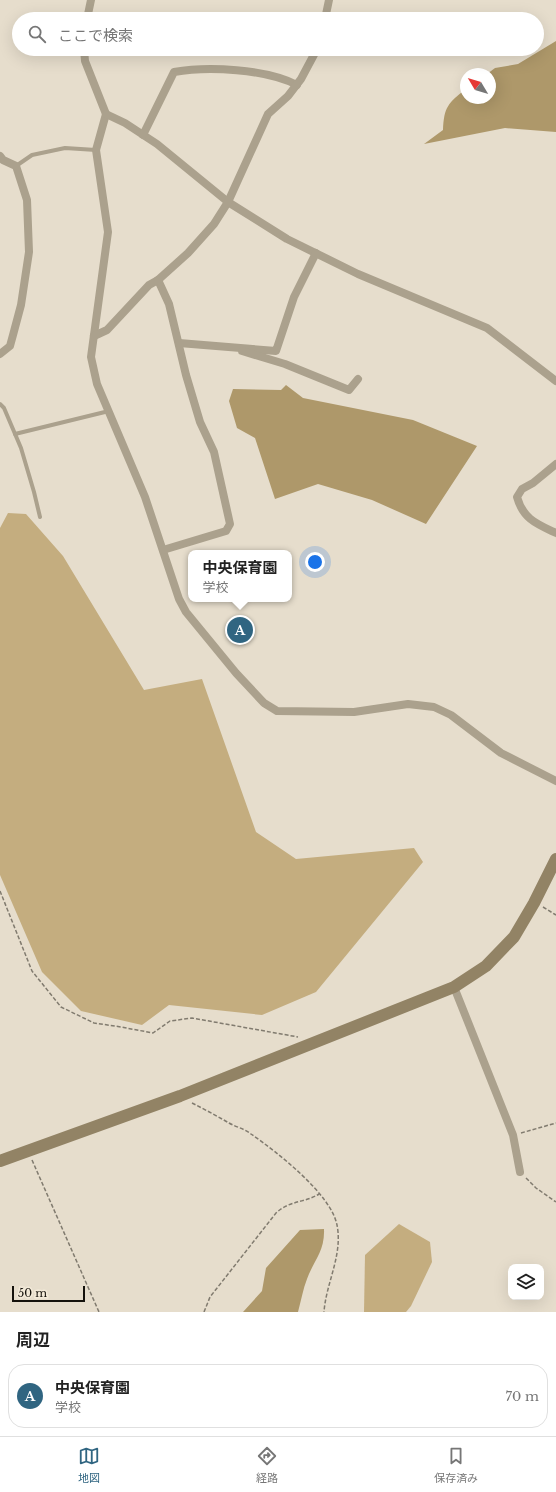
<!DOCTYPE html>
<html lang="ja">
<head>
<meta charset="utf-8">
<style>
	body { margin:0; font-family:"Libre Baskerville","Noto Sans JP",serif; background:#f6f6f6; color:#222 }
	.controls { position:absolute; right:12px; bottom:12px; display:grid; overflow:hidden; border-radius:8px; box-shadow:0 4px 16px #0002 }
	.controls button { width:36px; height:36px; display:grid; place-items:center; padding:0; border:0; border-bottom:1px solid #e0e0e0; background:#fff; color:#222; font:20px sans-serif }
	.compass { position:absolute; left:460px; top:68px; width:36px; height:36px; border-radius:50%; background:#fff; box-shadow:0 4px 16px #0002; rotate:308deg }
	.scale { position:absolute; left:12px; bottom:10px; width:73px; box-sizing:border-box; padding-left:4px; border:2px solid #15120c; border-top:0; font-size:11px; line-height:14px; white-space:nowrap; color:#15120c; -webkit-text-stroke:3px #f3ead9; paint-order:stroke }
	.you { position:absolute; left:315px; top:562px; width:14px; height:14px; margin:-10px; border:3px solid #fff; border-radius:50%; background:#1a73e8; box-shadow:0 0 0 6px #1a73e833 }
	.badge { display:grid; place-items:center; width:26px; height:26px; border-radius:50%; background:#306581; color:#fff; font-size:13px; font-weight:700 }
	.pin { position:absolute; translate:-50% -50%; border:2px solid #fff; box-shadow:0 1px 4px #0006 }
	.popup { position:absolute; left:188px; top:550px; width:104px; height:52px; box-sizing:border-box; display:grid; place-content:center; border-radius:8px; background:#fff; filter:drop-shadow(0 1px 3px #0005); font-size:13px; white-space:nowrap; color:#767676 }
	.popup b { font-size:15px; color:#222 }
	.popup::after { content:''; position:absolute; left:50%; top:100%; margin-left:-8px; border:8px solid transparent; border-top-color:#fff }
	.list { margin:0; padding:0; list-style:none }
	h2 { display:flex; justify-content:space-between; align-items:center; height:52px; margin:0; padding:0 16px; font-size:17px }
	h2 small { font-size:13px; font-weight:400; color:#767676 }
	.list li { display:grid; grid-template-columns:26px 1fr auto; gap:12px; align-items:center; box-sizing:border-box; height:64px; margin:0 8px 8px; padding:0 8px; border:1px solid #e0e0e0; border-radius:16px }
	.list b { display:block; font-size:15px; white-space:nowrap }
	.list p { margin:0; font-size:13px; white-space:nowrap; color:#767676 }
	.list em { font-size:13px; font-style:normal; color:#767676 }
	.icon { flex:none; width:22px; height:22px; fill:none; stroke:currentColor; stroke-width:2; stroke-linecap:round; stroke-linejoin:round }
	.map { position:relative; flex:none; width:556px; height:1312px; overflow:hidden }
	.search { position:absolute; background:#fff; box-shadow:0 4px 16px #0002; left:12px; right:12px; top:12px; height:44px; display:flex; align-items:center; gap:10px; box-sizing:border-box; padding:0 14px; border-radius:22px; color:#767676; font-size:15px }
	.sheet { height:124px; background:#fff }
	nav { display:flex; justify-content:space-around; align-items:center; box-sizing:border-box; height:56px; border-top:1px solid #e0e0e0; background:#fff; font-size:11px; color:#767676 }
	nav a { display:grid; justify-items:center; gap:2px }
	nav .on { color:#306581 }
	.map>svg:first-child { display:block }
</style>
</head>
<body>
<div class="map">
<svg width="556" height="1312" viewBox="0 0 556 1312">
	<rect width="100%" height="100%" fill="#e6ddcc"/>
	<!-- forest -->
	<g fill="#c4ad7f">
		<path d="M8,513L26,514L63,556L144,690L202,679L256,832L296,859L414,848L423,862L316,992L262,1015L169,1005L142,1025L81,1011L42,972L0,875V528Z"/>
		<path d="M399,1224L430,1242L432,1262L411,1306L406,1312H364L365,1255Z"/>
	</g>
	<!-- water -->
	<g fill="#ae986a">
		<path d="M556,41V132L505,128L424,144L443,130C444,107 448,103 466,89V98H490V74H487L495,68L518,64Z"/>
		<path d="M286,385L303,398L413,420L477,446L426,524L372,500L318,484L275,499L255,438L237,428L229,401L233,389L281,390Z"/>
		<path d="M324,1229C325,1251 314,1260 307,1279C303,1289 301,1301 298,1312H243L262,1291L266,1268L300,1230Z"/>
	</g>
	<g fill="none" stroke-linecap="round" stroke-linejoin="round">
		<!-- path -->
		<g stroke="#817b6f" stroke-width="1.5" stroke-dasharray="4 2" stroke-linecap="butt">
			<path d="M0,891L32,971L61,1007L94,1023L121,1027L153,1033L170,1021L192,1018L298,1037"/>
			<path d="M543,907L556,915"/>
			<path d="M192,1103C204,1109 217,1116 229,1123C236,1127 245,1129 251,1134C277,1152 331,1194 337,1225C343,1255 326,1283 324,1312"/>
			<path d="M521,1133L556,1123"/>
			<path d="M32,1160L99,1312"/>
			<path d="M526,1178L536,1188L556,1202"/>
			<path d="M204,1312L210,1297L276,1213C290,1200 305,1203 319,1194"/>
		</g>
		<!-- lane -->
		<g stroke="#aba18d" stroke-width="4">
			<path d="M16,166L32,155L65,148L96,150"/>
			<path d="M0,404L4,408L21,448L34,492L40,517"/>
			<path d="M15,434L109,411"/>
		</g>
		<!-- street -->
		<g stroke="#aba18d" stroke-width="8">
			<path d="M87,19L91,0"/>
			<path d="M325,19L329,0"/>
			<path d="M84,49L85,61L106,114L96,150L108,232L91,357L97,384L145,497L179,599L186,612L236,673L264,703L277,711L354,712L408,704L434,707L451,715L501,753L556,781"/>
			<path d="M106,114L125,123L157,144L228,202L287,239L358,274L487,328L556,381"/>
			<path d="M143,135L174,72C208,66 266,69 297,85"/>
			<path d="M0,156L3,160L16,166L27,200L29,252L21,305L13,335L10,346L0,354"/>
			<path d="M158,280L169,304L186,375L200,422L214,452L230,524L226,531L163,550"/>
			<path d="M94,336L107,330L149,285L158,280L188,253L214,224L228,202L268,114L288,96L301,79L317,49"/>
			<path d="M179,343L276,351L294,297L316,253"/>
			<path d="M242,351L285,364L349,390L358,379"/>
			<path d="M556,464L533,483L522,489L517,497C523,519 537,524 556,533"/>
			<path d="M454,987L513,1135L520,1172"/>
		</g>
		<!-- secondary -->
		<path stroke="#928365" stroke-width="12" d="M0,1161L180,1096L454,987L486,966L514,937L534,903L556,859"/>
	</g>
</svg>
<div class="controls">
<button><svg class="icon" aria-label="layers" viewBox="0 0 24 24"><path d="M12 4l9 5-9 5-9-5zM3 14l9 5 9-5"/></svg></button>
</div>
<svg class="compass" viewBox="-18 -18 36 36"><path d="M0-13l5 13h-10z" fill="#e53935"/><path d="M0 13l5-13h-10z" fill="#767676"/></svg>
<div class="scale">50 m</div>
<div class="you"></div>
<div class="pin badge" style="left:240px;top:630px">A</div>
<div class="popup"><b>中央保育園</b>学校</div>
<div class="search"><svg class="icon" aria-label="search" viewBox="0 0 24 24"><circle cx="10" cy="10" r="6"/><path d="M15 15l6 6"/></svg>ここで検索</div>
</div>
<section class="sheet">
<h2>周辺<small></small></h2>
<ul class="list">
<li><span class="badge">A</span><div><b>中央保育園</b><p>学校</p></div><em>70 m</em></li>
</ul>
</section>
<nav>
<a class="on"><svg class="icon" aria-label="map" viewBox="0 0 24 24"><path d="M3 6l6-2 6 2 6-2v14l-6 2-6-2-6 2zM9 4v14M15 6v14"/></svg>地図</a>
<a><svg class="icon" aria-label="directions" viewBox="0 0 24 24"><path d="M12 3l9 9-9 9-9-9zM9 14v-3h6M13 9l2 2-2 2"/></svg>経路</a>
<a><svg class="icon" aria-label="saved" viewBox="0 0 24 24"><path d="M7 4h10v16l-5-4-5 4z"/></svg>保存済み</a>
</nav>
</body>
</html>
